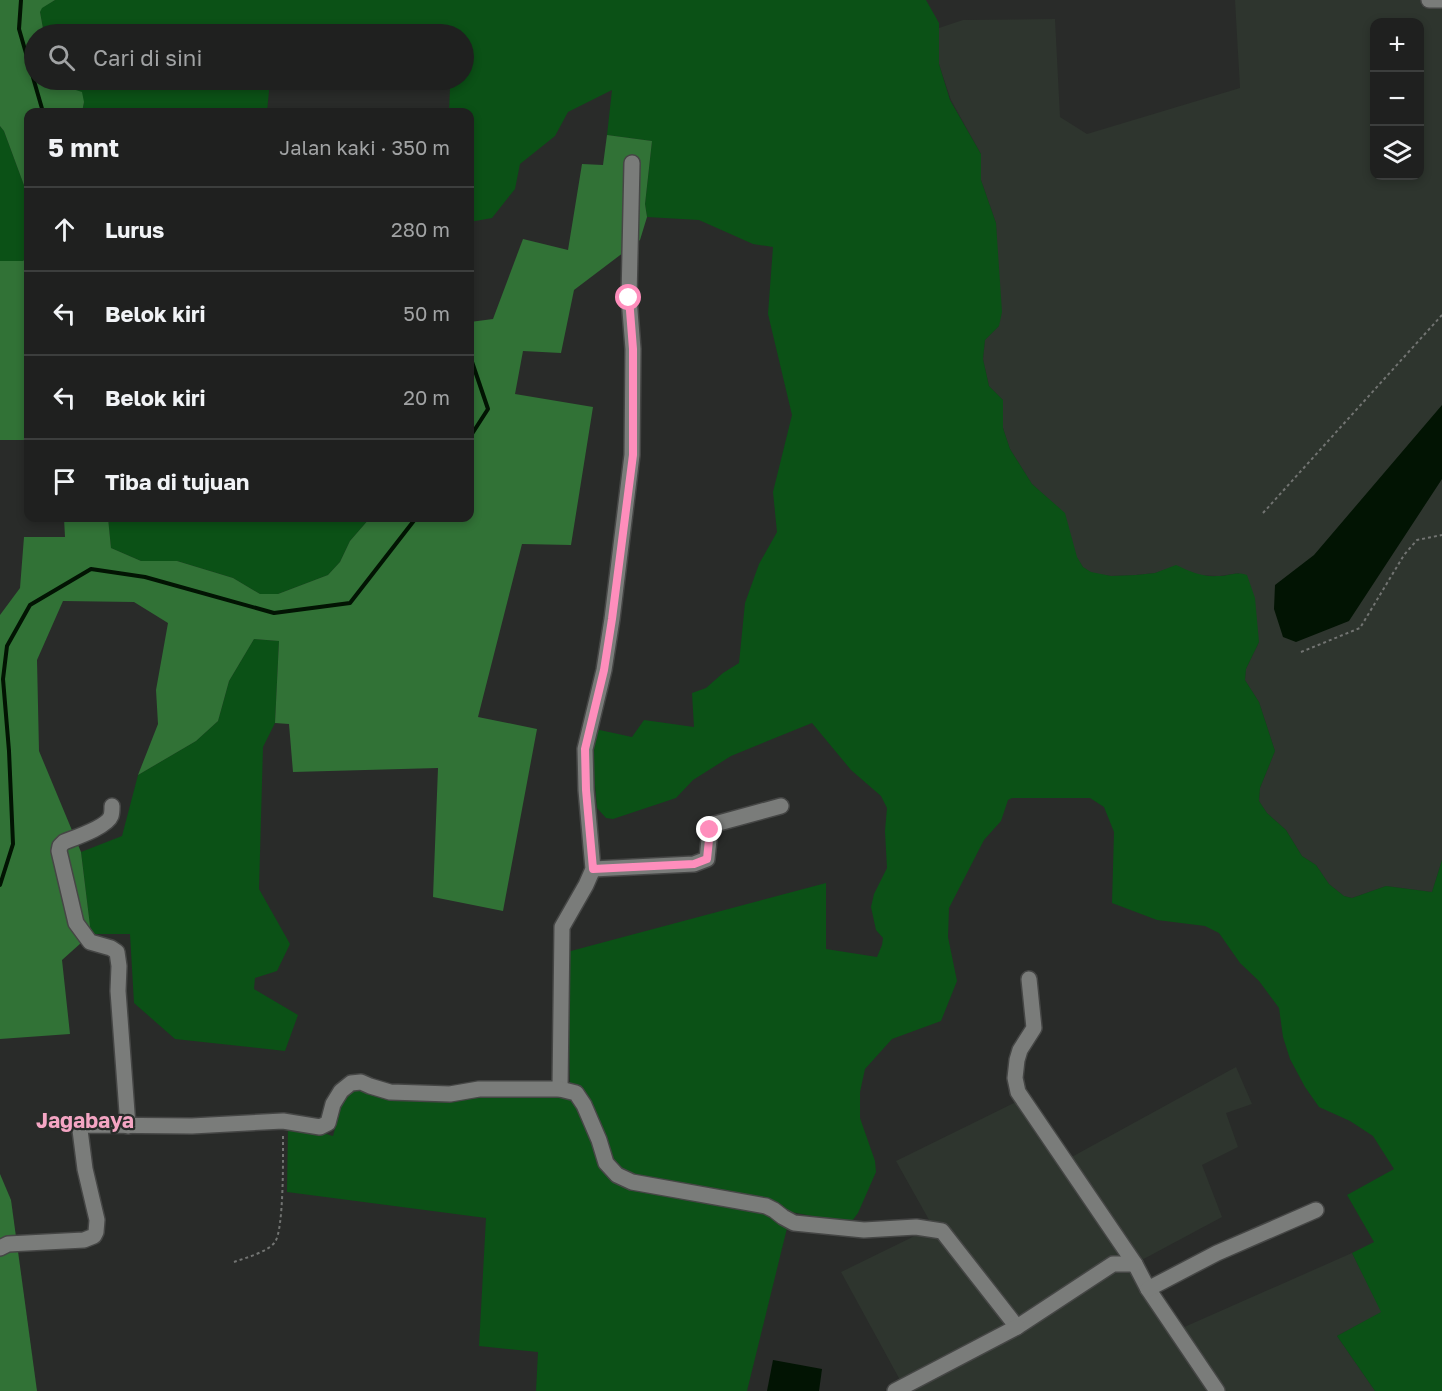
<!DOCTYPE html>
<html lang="id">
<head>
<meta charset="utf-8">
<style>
	body { margin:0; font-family:"Golos Text",sans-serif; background:#2c2d2c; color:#f1f3f6 }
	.controls { position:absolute; right:18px; top:18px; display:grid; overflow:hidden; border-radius:12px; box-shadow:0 3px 9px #0003 }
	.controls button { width:54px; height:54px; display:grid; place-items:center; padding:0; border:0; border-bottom:2px solid #3c3e3d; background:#1f201f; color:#f1f3f6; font:30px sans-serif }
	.stop { position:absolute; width:18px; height:18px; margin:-14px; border:4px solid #fe8ebc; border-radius:50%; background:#fff }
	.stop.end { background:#fe8ebc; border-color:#fff; box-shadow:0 2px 6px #0008 }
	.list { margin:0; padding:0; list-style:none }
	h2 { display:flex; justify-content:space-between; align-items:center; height:78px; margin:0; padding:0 24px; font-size:26px }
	h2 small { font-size:20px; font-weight:400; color:#a1a3a4 }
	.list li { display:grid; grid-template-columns:39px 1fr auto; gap:18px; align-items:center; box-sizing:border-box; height:84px; padding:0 24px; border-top:2px solid #3c3e3d }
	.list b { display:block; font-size:22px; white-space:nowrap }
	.list em { font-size:20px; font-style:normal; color:#a1a3a4 }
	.icon { flex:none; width:33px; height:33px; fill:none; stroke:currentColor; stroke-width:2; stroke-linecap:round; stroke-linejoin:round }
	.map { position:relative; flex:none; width:1442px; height:1391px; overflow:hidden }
	.search { position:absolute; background:#1f201f; box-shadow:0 3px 9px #0003; left:24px; top:24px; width:450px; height:66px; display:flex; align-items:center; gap:15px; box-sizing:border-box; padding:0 21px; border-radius:33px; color:#a1a3a4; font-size:22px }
	.panel { position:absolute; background:#1f201f; box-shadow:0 3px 9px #0003; left:24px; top:108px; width:450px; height:414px; border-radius:12px }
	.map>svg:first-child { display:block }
</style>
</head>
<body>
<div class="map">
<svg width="1442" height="1391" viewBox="0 0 1442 1391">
	<rect width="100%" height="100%" fill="#292b29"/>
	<!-- built -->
	<g fill="#2e352e" fill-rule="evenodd">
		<path d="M1235,0H1442V860L1432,892L1386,886L1352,898L1344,896L1329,884L1316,865L1302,856L1286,830L1267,813L1259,801L1260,788L1275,751L1259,702L1245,680L1246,669L1259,642L1239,573L1219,576L1197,575L1176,566L1155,573L1136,575L1111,576L1091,573L1083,567L1076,557L1064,513L1032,484L1010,449L1003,428V400L989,386L983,359L985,340L999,326L996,223L981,180V154L951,100L939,64V28L963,20L1055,19L1060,117L1087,134L1240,88ZM1374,22H1420V176H1374Z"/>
		<path d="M1236,1067L1252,1104L1226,1113L1238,1147L1202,1165L1222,1217L1138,1262L1182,1328L1352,1253L1382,1312L1337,1336L1375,1391H906L841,1272L933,1227L896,1161L1026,1097L1068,1159Z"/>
	</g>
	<!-- green -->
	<g fill="#0b5116">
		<path d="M55,0H926L939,23V64L950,100L981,154V180L996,223L1002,312L999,326L985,340L983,359L989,386L1003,400V428L1010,449L1032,484L1065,513L1077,557L1083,567L1091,572L1111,576L1136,575L1155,573L1176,565C1191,572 1202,577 1218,576C1230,576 1235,571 1247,575L1255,598L1259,642L1246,669L1245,680L1259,702L1275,751L1260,788L1259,801L1267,813L1286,830L1302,856L1316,865L1329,884L1344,896L1352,898L1386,886L1432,892L1442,860V1391H1375L1337,1336L1381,1312L1352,1253L1374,1242L1347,1195L1394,1169L1373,1136L1350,1121L1319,1107L1305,1087L1290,1059L1283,1037L1279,1008L1259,981L1240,963L1219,933L1205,926L1157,920L1112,903L1114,832L1104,807L1090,798H1012L1008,800L1001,821L984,840L949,908L948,937L957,981L941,1021L892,1039L865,1069L860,1092V1118L875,1161L876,1172L858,1213L852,1221L844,1222L791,1212L747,1391H536L538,1352L479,1346L486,1218L287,1192L288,1126H298L333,1136L343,1099L358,1084L385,1093L570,1087L567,952L826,883V949L877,957L882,945L883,938L876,930L871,907L874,894L887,868L885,831L887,808L881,796L851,770L812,723L731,756L693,780L676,798L613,819L606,818L597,808L593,762L595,729L632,737L644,720L694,727L692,693L706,688L723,673L739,663L745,603L759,564L777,532L773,492L792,415L768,314L773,247L753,244L699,220L647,217L645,204L652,141L607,135L612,90L568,112L555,136L520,164L515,189L492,218L470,222V112H449L450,88L443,80H464V34H367L332,25H282L280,34H44L40,12L41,8Z"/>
		<path d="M56,80H270L267,112H82L84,102L57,83Z"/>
		<path d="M0,126L4,131L28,196V257L23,261H0Z"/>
		<path d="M108,518H370L350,541L340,562L328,575L278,594H260L233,578L177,561H141L111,548Z"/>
		<path d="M254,639L279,641L275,723L263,747L259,889L290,944L277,971L255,978L254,989L298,1015L285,1051L175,1039L134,1003L130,934H91L81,852L122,836L138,775L196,741L218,721L229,681Z"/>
	</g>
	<!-- forest -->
	<g fill="#317236">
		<path d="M0,0H55L42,8L40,12L44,34H34V80H56L57,84L82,92L84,102L82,112H28V196L4,131L0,126Z"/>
		<path d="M607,135L652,141L645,204L647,217L640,240L574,290L561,353L523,351L515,394L593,407L571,545L522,544L478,717L537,729L503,911L433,897L438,768L293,772L289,724L275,723L279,641L254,639L229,681L218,721L196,741L138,775L158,724L156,690L168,623L134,602L63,601L37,660L39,751L81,852L91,934L62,960L70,1034L0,1039V615L20,588L24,537H65L64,518H108L111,548L141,561H177L233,578L260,594H278L328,575L340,562L350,541L370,518H470V322L493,319L523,239L568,250L582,164L603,165Z"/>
		<path d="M28,257V440H0V261H23Z"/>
		<path d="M0,1174L11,1200L37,1391H0Z"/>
	</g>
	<!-- water -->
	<g fill="#021403">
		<path d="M1442,405V479L1349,621L1296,642L1283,637L1274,609L1275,585L1314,555Z"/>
		<path d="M773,1360L822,1369L819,1391H767Z"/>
	</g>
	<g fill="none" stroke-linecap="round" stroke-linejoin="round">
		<!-- stream -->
		<g stroke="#021403" stroke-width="4">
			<path d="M21,0L19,29L43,112"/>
			<path d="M470,356L488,409L470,437"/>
			<path d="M0,885L13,844L9,751L3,679L7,646L30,605L91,569L145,577L274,613L350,603L416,518"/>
		</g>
		<defs>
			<g id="minor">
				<path d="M1429,0H1442"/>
				<path d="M112,806C112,810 112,813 111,816C107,827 74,838 64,842L60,846L59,851L76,923L90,942L111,948L117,952L119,966L118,991L128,1126"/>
				<path d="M593,869L694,864L707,859L710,830L715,824L781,806"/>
				<path d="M1029,979L1034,1028L1020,1050L1017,1060L1015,1078L1018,1092L1135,1264L1148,1289L1217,1391"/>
				<path d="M560,1089L562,927L586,885L593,869L586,790L585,749L604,670L612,619L632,455L633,349L629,298L632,163"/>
				<path d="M0,1248L8,1244L84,1240L94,1236L96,1232L97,1220L85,1169L80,1130L82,1127L88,1125L192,1126L283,1121L320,1127L328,1123L333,1104L341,1091L351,1083L361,1082L370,1086L390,1092L450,1094L479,1089H560L576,1093L584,1105L599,1140L606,1163L617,1175L632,1182L766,1206L774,1210L783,1217L794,1223L864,1230L916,1227L942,1231L1017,1327L1113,1264H1135"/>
				<path d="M1148,1289L1217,1253L1316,1210"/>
				<path d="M895,1391L1017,1327"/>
			</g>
		</defs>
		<!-- minor casing -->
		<use href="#minor" stroke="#454645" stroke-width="18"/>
		<!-- path -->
		<g stroke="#727472" stroke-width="2" stroke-dasharray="3 3" stroke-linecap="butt">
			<path d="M1263,513L1442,315"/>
			<path d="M1301,652L1360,628L1404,555L1417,540L1442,535"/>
			<path d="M234,1262C245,1258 268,1252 275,1242C284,1229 283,1155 283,1136"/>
		</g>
		<!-- minor -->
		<use href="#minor" stroke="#7a7c7a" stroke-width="15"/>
	</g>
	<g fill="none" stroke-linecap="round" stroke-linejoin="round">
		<!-- route -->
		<path stroke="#fe8ebc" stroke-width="8" d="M629,298L633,349V455L612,619L604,670L585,749L586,790L593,869L694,864L707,859L710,830"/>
	</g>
	<g text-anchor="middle" stroke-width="4.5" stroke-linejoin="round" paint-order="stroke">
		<!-- quarter labels -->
		<g font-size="21" font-weight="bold" fill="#f4a5c3" stroke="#292b29">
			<text x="85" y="1128">Jagabaya</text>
		</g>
	</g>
</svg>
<div class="controls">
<button>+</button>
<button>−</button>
<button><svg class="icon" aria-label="layers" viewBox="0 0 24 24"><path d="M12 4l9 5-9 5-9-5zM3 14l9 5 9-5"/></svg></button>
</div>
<div class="stop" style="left:629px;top:298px"></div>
<div class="stop end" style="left:710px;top:830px"></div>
<div class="search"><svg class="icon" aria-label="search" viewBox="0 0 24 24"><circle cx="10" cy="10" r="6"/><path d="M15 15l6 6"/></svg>Cari di sini</div>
<section class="panel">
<h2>5 mnt<small>Jalan kaki · 350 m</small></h2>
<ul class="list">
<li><svg class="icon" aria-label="ahead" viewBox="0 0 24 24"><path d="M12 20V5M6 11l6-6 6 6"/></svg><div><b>Lurus</b></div><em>280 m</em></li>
<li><svg class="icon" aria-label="left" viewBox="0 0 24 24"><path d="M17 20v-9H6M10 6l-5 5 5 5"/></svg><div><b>Belok kiri</b></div><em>50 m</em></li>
<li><svg class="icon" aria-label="left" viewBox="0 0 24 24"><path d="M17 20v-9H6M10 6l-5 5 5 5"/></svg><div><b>Belok kiri</b></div><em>20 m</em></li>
<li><svg class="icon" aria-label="arrive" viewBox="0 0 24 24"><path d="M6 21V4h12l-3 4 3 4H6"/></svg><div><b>Tiba di tujuan</b></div></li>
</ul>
</section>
</div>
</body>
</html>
